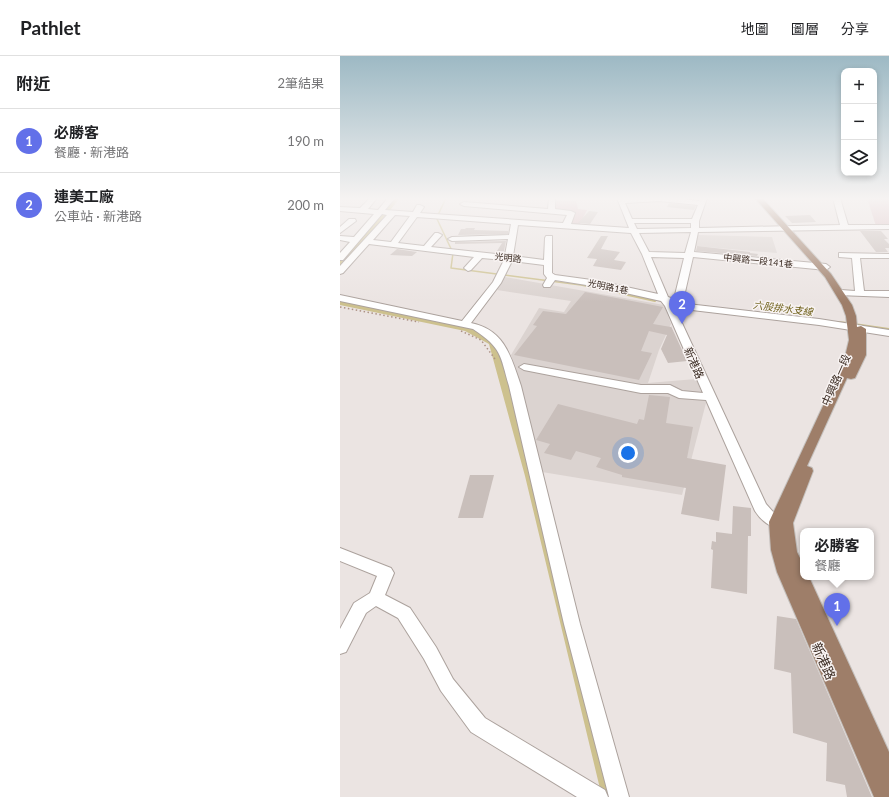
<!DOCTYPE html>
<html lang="zh-TW">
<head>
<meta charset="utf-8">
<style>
	body { margin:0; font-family:Lato,"Noto Sans TC",sans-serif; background:#f2f2f2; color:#202124 }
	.controls { position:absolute; right:12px; top:12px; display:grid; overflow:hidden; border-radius:8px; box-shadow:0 2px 6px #0003 }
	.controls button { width:36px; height:36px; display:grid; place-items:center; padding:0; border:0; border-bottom:1px solid #e0e0e0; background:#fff; color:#202124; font:20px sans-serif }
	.you { position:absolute; left:288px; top:397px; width:14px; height:14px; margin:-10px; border:3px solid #fff; border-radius:50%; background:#1a73e8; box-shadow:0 0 0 6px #1a73e833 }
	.badge { display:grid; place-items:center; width:26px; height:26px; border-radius:50%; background:#6270e9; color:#fff; font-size:13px; font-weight:700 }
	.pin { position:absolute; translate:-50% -33px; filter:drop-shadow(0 1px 2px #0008) }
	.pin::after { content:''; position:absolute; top:21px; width:14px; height:12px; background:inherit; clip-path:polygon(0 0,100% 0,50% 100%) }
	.popup { position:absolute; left:460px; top:472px; width:74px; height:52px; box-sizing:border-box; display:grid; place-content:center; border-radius:8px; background:#fff; filter:drop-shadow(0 1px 3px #0005); font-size:13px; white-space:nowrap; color:#757577 }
	.popup b { font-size:15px; color:#202124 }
	.popup::after { content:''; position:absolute; left:50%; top:100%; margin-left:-8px; border:8px solid transparent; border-top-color:#fff }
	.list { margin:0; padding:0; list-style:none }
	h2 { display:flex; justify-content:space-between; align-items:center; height:52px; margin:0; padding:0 16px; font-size:17px }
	h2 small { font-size:13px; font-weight:400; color:#757577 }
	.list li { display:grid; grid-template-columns:26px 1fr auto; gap:12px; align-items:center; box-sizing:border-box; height:64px; padding:0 16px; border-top:1px solid #e0e0e0 }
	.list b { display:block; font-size:15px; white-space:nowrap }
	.list p { margin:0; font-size:13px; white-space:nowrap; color:#757577 }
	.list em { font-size:13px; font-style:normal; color:#757577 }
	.icon { flex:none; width:22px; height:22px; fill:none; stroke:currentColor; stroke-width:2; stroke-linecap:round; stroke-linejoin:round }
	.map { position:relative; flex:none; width:549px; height:741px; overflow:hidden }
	header { display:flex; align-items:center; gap:24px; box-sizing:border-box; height:56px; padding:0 20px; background:#fff; border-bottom:1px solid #e0e0e0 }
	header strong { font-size:19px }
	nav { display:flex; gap:22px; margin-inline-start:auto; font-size:14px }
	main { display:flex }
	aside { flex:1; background:#fff }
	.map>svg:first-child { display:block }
</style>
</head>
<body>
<header>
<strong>Pathlet</strong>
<nav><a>地圖</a><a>圖層</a><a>分享</a></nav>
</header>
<main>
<aside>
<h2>附近<small>2筆結果</small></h2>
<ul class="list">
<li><span class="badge">1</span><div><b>必勝客</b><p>餐廳 · 新港路</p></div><em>190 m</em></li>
<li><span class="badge">2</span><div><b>連美工廠</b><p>公車站 · 新港路</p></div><em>200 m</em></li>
</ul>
</aside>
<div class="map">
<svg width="549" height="741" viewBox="0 0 549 741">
	<rect width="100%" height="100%" fill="#ebe4e2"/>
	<!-- built -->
	<g fill="#dbd3d0">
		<path d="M358,179L432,181L437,197L355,190Z"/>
		<path d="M165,221L324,249L331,268L319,294L308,327L356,323L366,347L342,439L202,416L189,375L171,299L199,252L224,256L231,245L157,234Z"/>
	</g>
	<!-- green -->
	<g fill="#dbbcbf">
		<path d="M527,142H549V170H536Z"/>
		<path d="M214,145H236L238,153L247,154L239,170H229L232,157L213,155Z"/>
	</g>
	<!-- water -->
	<g fill="#cdc18e">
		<path d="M53,142H60L0,214V205Z"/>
		<path d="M0,243L136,273L152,283L164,300L275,741H262L185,420L149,288L125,275L0,249Z"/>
	</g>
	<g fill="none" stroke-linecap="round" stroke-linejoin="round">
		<!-- stream-far1 -->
		<g stroke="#cdc18e" stroke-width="1.5">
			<path d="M98,159L106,142"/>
			<path d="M97,163L113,197L111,212L241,229L284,238"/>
		</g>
		<!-- stream -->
		<g stroke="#cdc18e" stroke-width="2">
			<path d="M279,237L315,245"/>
			<path d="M496,266L509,267"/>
			<path d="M514,268L549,273"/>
		</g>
	</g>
	<!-- building -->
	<g fill="#c9bfbb">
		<path d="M329,147L356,150L354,154L327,151Z"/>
		<path d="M249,155L258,156L250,168L238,167Z"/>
		<path d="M470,159L476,166L452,167L445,160Z"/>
		<path d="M126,172H135L134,174L168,175V178L118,179L121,173H125Z"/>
		<path d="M520,175H541L548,183H544L549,188V192H545L548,196H536Z"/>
		<path d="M261,180H268L261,193L280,196L274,204L286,206L281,214L253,210L257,203L247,202Z"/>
		<path d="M166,185L164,195H157L162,187L115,188V186Z"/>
		<path d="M357,190L410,196V197L418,198L417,200L356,195Z"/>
		<path d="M57,193L77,196L72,200L50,199Z"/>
		<path d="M245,236L323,251L313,268L331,271V270L347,305L328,307L321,293L327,279L309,275L301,295L312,297L299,324L174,299L197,270L193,269L203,255L226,258Z"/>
		<path d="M309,339L330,341L326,367L353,371L347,402L386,409L379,465L341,458L346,432L282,421V419L256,411L261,402L236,395L231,404L204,397L210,388L196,384L218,348L297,368L299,363L304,364Z"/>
		<path d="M130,419H154L143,462H118Z"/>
		<path d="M393,450L411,452V480H408L407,538L371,532L373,494L371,493L372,485L376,486V476L392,478Z"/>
		<path d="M437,560L456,563L532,741H507L505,729L486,725L487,687L453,677L451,617L434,613Z"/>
	</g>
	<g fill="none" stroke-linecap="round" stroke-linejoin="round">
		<defs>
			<g id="minor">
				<path d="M30,142H37L28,153L38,154L48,142H55L45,154L73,156L77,149H80L84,151L80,157L223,167L227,159L124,150L120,148L124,146L208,153L209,142H215V153L231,155L235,157L231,168L289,172L277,142H334L359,145L360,142H367L359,165V172L500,169L493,142H500L508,169H549V173L358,176L354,196L486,208L490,211L486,214L353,201L343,245L339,247L479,263L549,274V280L479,269L335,252L426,448L435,458L449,463L451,467L449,471C435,476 422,466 415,455L366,344L339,342L328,337H301L184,314L179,311L184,308L301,329H330L342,335L363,337L325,250L321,245L259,231L215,224L210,231H204L203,229L207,222L204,218V209L172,205L161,227L131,267C165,274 171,301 181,330L240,568L289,741H269L224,568L169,330C160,299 162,292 133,273L0,245V239L122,265L153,226L164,204L142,202L131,214L128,215L124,212L134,201L29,188L3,217L0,218V210L47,159L42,158L3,204H0V197L10,186L0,184V180L14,181L34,158L0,155V151L20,152ZM320,145L358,149L352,163H292L285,147ZM55,159L70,160L51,186L33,184ZM77,161L171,168L169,179L112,181L108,183L112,185L168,183L165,199L91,191L102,179L98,177H95L84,190L58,187ZM294,167H351V172L297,173ZM178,169L291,177L302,198L318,238L259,225L215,219L212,217V180H206L205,182L204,204L173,200ZM351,176L345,197L309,196L299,177ZM311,201L344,202L334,243L328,241Z"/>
				<path d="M9,163H15L16,165L0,177V171Z"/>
				<path d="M499,197L549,198V202H520L524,235H549V241L498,239L496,237L501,234L515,235L512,202L499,201Z"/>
				<path d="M0,492L51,512L54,517L45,539L70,552L96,591L113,623L145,662L265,734L268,741H237L131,676L101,635L84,603L58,562L36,550L26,557L6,596L0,598V573L14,547L30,537L37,520L0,505Z"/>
			</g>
			<path id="major" d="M415,142H422L491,218L512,249L516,260L517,271L521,270L526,273V299L515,322L511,323L507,322L467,410L472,412L473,415L453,467L457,496L463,508V521H469L549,696V741H534L437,516L431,494L429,466L504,305L509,284L506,260L502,249L485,221Z"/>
		</defs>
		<!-- minor casing -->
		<use href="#minor" stroke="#aca29d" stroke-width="2"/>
		<!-- major casing -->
		<use href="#major" stroke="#c4c0bd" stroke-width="2"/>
		<!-- path -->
		<g stroke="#ad9285" stroke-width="1.5" stroke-dasharray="1.5 2.5" stroke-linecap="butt">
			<path d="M0,251L79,266"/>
			<path d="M121,275L141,284L155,303"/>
		</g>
		<!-- minor -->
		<use href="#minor" fill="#fff" fill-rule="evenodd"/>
		<!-- major -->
		<use href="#major" fill="#9e7e69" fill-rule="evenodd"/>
	</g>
	<!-- sky -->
	<linearGradient id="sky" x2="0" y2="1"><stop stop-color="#9db9c4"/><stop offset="0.58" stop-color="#f6f3f2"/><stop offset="1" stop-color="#f6f3f2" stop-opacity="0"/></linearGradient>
	<rect width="549" height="246" fill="url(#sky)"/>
	<g text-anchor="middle" stroke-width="3" stroke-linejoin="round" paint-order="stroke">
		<!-- far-street labels -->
		<g font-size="9" fill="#3b2c23" stroke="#f8f3f2">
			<text transform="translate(168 202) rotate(6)" y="3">光明路</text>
			<text transform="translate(418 205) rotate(6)" y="3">中興路一段141巷</text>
			<text transform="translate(268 231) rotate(12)" y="3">光明路1巷</text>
		</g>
		<!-- far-water labels -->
		<g font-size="10" font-style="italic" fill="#736521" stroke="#f8f3f2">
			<text transform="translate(443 252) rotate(7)" y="4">六股排水支線</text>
		</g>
		<!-- street labels -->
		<g font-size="11" fill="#3b2c23" stroke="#f8f3f2">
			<text transform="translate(354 307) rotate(66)" y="4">新港路</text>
			<text transform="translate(496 324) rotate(-66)" y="4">中興路一段</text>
		</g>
		<!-- near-street labels -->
		<g font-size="13" fill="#3b2c23" stroke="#f8f3f2">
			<text transform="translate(484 605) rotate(66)" y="5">新港路</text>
		</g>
	</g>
</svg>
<div class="controls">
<button>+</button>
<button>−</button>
<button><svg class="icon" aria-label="layers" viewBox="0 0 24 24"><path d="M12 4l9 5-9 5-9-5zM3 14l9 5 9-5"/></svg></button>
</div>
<div class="you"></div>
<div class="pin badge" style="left:497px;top:570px">1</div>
<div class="popup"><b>必勝客</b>餐廳</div>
<div class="pin badge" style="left:342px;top:268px">2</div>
</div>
</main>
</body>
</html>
